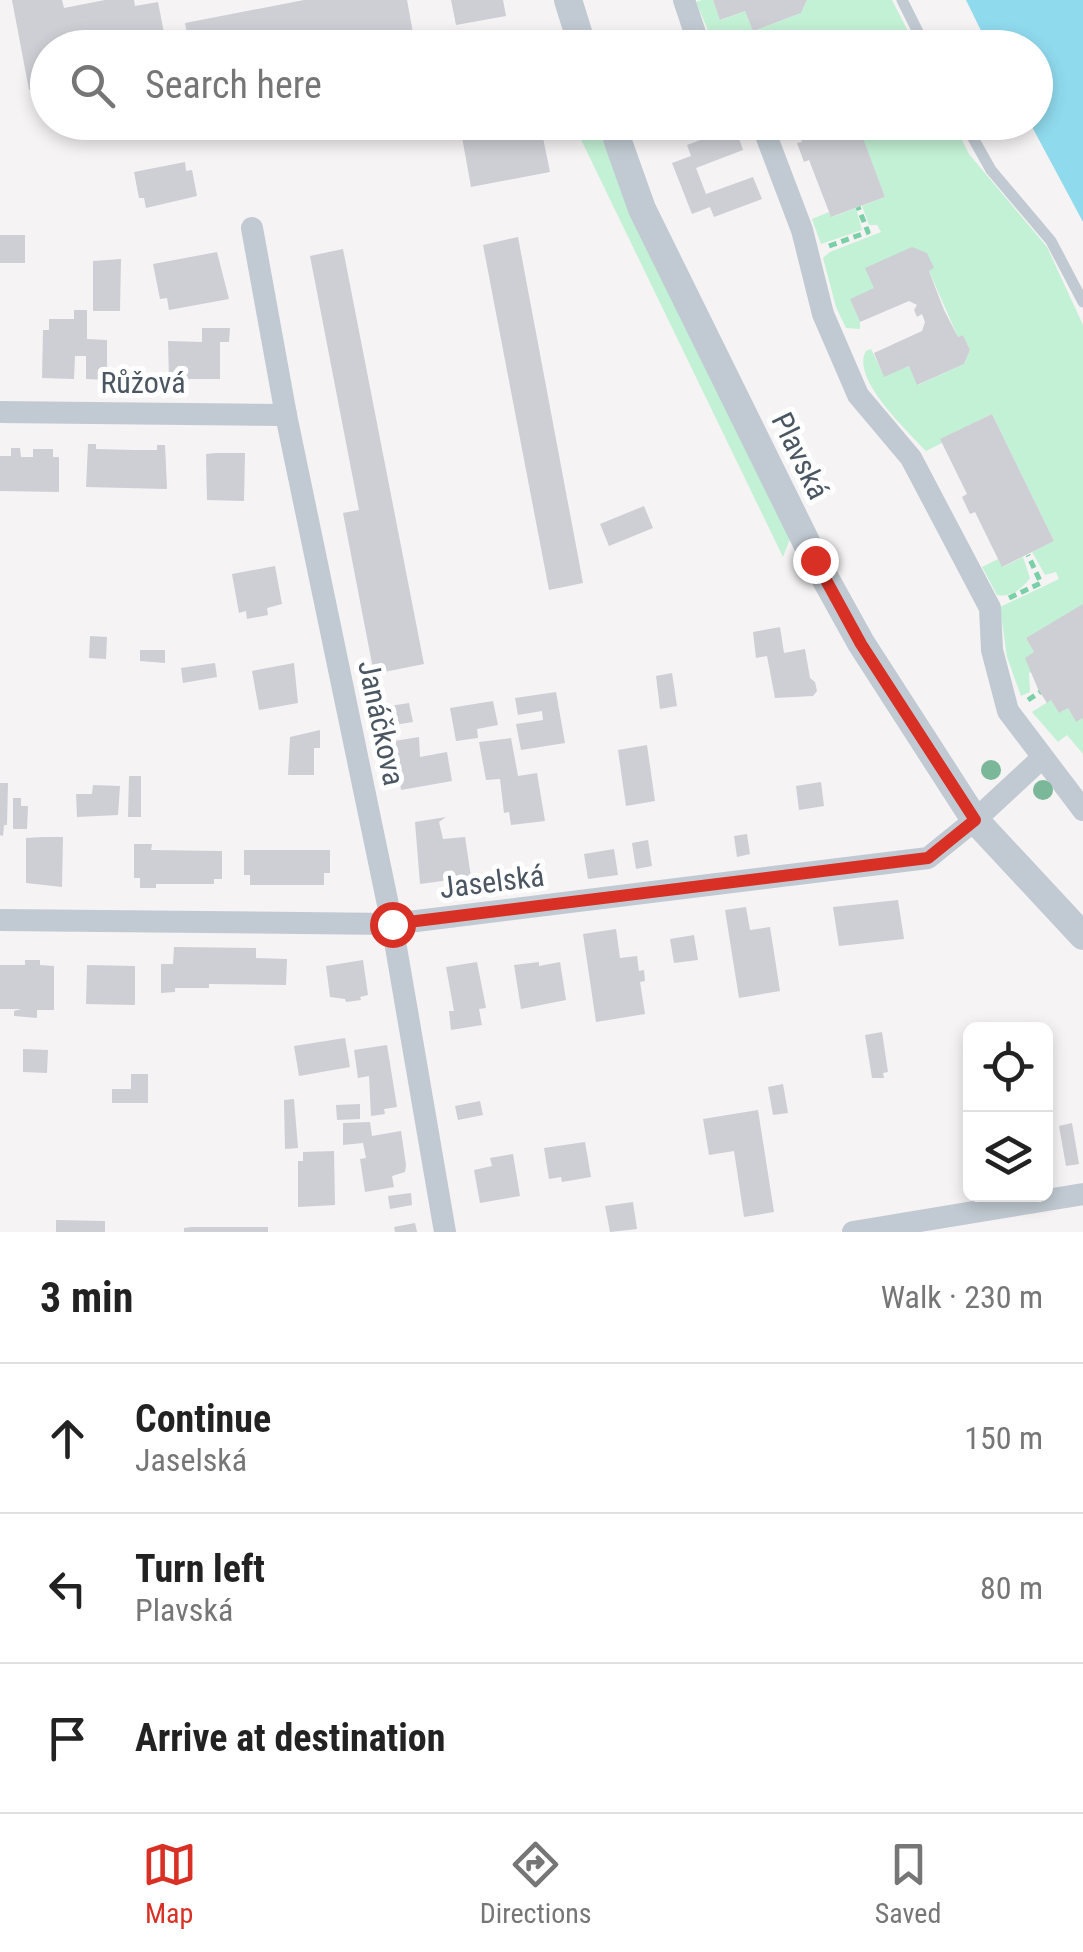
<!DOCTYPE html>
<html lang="en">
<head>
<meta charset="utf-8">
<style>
	body { margin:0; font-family:"Roboto Condensed",sans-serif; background:#f6f6f6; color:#222 }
	.controls { position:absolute; right:30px; bottom:30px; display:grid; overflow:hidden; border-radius:15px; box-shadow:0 5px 15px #0003 }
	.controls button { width:90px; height:90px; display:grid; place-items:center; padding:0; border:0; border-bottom:2px solid #e0e0e0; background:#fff; color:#222; font:50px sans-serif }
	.stop { position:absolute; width:30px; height:30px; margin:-22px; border:8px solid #d93025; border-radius:50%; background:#fff }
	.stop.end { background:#d93025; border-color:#fff; box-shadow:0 2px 10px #0008 }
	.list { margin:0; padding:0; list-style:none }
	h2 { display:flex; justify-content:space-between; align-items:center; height:130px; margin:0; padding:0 40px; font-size:42px }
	h2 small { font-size:32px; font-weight:400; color:#767676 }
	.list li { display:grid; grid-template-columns:65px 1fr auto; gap:30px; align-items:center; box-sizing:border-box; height:150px; padding:0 40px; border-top:2px solid #e0e0e0 }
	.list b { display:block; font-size:38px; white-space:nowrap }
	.list p { margin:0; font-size:32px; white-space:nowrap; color:#767676 }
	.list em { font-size:32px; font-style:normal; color:#767676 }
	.icon { flex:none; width:55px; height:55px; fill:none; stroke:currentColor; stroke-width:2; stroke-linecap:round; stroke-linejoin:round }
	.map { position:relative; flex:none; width:1083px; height:1232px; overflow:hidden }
	.search { position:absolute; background:#fff; box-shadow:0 5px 15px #0003; left:30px; right:30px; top:30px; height:110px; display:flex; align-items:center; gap:25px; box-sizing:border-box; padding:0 35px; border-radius:55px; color:#767676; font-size:38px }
	.sheet { height:580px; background:#fff }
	nav { display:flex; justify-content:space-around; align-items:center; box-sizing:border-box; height:140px; border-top:2px solid #e0e0e0; background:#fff; font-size:28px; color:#767676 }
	nav a { display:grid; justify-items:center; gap:5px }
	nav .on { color:#d93025 }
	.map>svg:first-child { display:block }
</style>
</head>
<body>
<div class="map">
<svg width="1083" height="1232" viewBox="0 0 1083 1232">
	<rect width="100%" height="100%" fill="#f5f3f3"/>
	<!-- green -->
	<g fill="#c3f1d5">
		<path d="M702,0H713L721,20L745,11L753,31L801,13L807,0H892L916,47H715L696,2Z"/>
		<path d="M573,123H595L637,224L790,539L783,557Z"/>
		<path d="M857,123H953L969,154L1047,247L1083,325V605L1026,638L1034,652L1033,671L1029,673L1030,692L1021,696L1007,657L1000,607L1059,579L1056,572L1045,575L1032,552L1054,541L992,414L941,439L942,443L926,451C908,431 850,378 866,351L871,349L884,376L909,366L918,385L964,364L970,350L963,335L958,337L929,271L850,299L860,322V329L846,328L836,307L823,258L830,252L881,232L877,225H869L862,206L885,197Z"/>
		<path d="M856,208L862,230L821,244L812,219L829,212L832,217Z"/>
		<path d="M1023,557L1030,578C1022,589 1011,598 997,595L982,567L998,559L1003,567Z"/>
		<path d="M1051,700L1059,713L1068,708L1076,722L1083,718V754L1067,735L1058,742L1032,712Z"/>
	</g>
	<!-- water -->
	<path fill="#90daee" d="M966,0H1083V222L1030,123L1036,122V48L989,47Z"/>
	<!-- building -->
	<g fill="#cdcfd5">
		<path d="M12,0H62L64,8L105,0H134L135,6L158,2L167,48H48V86L29,90Z"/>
		<path d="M304,0H407L415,44L399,48H190L185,23Z"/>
		<path d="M451,0H503L506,16L456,25Z"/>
		<path d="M713,0H807L801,13L753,31L745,11L720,20Z"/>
		<path d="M795,122H857L885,197L831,217L809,160L804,162L797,143L802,142Z"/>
		<path d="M540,123L550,172L471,187L462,137Z"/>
		<path d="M735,127L743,150L696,168L706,194L753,177L762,199L714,217L710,207L692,214L672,163L691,156L687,145Z"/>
		<path d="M185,162L186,171L192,170L197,196L146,208L144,198H139L134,172Z"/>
		<rect x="0" y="235" width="25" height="28"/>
		<path d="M518,237L583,583L549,590L483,245Z"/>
		<path d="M912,247L927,253L934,268L929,271L944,310L958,337L963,335L970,350L964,364L917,385L909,366L884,377L874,353L922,331L925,322L922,314L917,317L914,310L917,305L909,301L860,322L850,299L874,288L865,268Z"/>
		<path d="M343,249L424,664L374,674L343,513L359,510L310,256Z"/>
		<path d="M217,252L229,299L169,310L167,298L160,299L153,264Z"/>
		<path d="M121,259L120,311H93V261Z"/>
		<path d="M74,310H87V339L107,340V380L86,379V356H75L74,379L42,378L43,330H49V319H74Z"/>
		<path d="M202,328H230L229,342H220V379H169L168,341L202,342Z"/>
		<path d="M992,414L1054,541L1002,567L975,512L970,514L962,497L967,494L940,439Z"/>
		<path d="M88,444H96V449L134,450H157V445H165L167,489L86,487Z"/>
		<path d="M11,448H20L21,457H33V449H53V457H59V492L0,491V456H11Z"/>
		<path d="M216,453H245L244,501L207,500L206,454Z"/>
		<path d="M644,506L653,528L609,546L600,524Z"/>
		<path d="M275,566L282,604L267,608L268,615L247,619L246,611L239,613L232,574Z"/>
		<path d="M1083,604V718L1076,722L1068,708L1059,713L1051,700L1047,703L1038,689L1025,658L1034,652L1026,638Z"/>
		<path d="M780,627L784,653L805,649L810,678L815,682L817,691L813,696L775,698L767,656L756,658L753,632Z"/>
		<path d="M90,636L107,637L106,659L89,658Z"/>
		<path d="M140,650H165V663L140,661Z"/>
		<path d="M215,663L217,677L183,683L181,668Z"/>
		<path d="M294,663L298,703L259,710L252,671Z"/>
		<path d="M672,673L677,706L660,709L656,676Z"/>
		<path d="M556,692L565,743L521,750L516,724L543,720L542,711L518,715L515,698Z"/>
		<path d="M493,701L498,725L477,729L478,738L456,741L450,708Z"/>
		<path d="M409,703L413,722L394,725L390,706Z"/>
		<path d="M320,730V748H314V775H288L290,737Z"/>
		<path d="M419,737L420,757L447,752L452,781L401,790L397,761L391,762L388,742Z"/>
		<path d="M511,738L518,776L537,773L545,821L511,825L509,812L504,813L500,779L486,780L479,742Z"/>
		<path d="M647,745L655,801L626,806L618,750Z"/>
		<path d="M129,776H141V817H128Z"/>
		<path d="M821,782L824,806L799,810L796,786Z"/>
		<path d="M0,783H8L7,825H4L3,836L0,835Z"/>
		<path d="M93,785L120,786L118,815L77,817L76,794H92Z"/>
		<path d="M13,798H21V806H28L27,829H13Z"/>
		<path d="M446,817L439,822L443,839L465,837L471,877L420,884L415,822Z"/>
		<path d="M747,834L750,854L737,857L734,836Z"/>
		<path d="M43,837H63L62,887L26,883V838Z"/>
		<path d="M648,840L652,866L636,869L632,843Z"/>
		<path d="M134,844H152L151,850L222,851V879H214V884H156V888H140V878H134Z"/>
		<path d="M614,849L618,875L588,879L584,854Z"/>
		<path d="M244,850H330V873H324V885H250V875H244Z"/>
		<path d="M898,900L904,939L839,946L833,907Z"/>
		<path d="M746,907L750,930L770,927L780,991L739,998L725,910Z"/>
		<path d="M616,929L620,958L637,956L639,971L644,970L645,981L640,982L645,1014L596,1022L583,934Z"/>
		<path d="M694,935L698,960L674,963L670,939Z"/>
		<path d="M174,947L256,948V958L287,959L286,985L209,984V988H175V992L161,993V964H173Z"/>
		<path d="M25,960H40V965L54,966V1010H37V1018L14,1016V1011L21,1009H0V965H25Z"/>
		<path d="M363,960L368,995L360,997L361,1000L346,1002L345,999L330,997L326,966Z"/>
		<path d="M477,962L486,1008L479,1009L482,1025L451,1030L449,1011H454L446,967Z"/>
		<path d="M539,962V966L560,962L566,1000L521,1009L514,965Z"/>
		<path d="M87,965L135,966V1005L86,1004Z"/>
		<path d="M882,1032L888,1072L883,1073L884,1078H872L865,1035Z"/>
		<path d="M345,1038L350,1067L299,1076L294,1046Z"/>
		<path d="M387,1045L397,1107L384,1109L385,1114L371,1116L369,1076L358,1078L354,1050Z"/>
		<path d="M23,1049L48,1050L47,1073L23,1072Z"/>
		<path d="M131,1074H148V1103H112V1089H131Z"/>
		<path d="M783,1084L788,1113L773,1115L768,1087Z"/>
		<path d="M294,1099L298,1148L285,1149L284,1100Z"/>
		<path d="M480,1101L483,1115L458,1120L455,1106Z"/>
		<path d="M360,1104V1119L337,1120L336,1105Z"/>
		<path d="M758,1110L774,1212L744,1217L734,1151L709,1155L703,1119Z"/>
		<path d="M370,1122L372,1136L401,1131L406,1165L405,1172L392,1176L394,1187L365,1192L360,1159L366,1158L363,1143L343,1145V1123Z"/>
		<path d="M1072,1123L1079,1164L1066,1166L1059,1126Z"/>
		<path d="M585,1142L591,1177L562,1182L561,1177L549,1179L544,1148Z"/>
		<path d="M334,1151L335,1205L298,1207V1161H303V1152Z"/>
		<path d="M513,1154L520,1196L480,1203L474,1170L492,1166L490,1158Z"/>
		<path d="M411,1193L412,1205L390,1209L388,1196Z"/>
		<path d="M633,1202L637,1229L610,1232L605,1206Z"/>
		<path d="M56,1220L105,1221V1232H56Z"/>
		<path d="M415,1223L417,1232H395L394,1227Z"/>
		<path d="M192,1227H268V1232H184V1228Z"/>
	</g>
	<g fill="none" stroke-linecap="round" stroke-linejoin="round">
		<!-- path -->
		<g stroke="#7ad0a6" stroke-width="5" stroke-dasharray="8 5" stroke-linecap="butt">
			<path d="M829,246L868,232L858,207"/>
			<path d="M1009,598L1041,583L1028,555"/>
			<path d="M1028,700L1040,692"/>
		</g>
		<!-- service -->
		<g stroke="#c1cad2" stroke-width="11">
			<path d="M902,0L926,48"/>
			<path d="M964,122L991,170L1051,241L1083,302"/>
		</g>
		<!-- minor -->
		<g stroke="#c1cad2" stroke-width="22">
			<path d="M684,0L700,48"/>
			<path d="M761,122L802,230L823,314L858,395L911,458L990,608L992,650L1008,711L1083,810"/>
			<path d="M252,228L286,415L392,924L445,1232"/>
			<path d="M0,412L286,415"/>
			<path d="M0,920L392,924L928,858L975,820L1042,758"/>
			<path d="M853,1232L1083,1194"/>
		</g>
		<!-- tertiary -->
		<g stroke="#c1cad2" stroke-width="28">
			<path d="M568,0L583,48"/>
			<path d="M611,122L642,209L815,560L861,643L975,820L1083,936"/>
		</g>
	</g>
	<!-- trees -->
	<g fill="#7bb799">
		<circle cx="991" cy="770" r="10"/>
		<circle cx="1043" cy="790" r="10"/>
	</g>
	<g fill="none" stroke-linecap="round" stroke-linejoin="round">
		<!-- route -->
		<path stroke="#d93025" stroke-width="12" d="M392,924L928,858L975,820L861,644L815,560"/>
	</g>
	<g text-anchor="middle" stroke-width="10" stroke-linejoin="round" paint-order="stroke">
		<!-- street labels -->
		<g font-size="30" fill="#4a5661" stroke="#fff">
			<text x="143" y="393">Růžová</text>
			<text transform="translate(800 456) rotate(64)" y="10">Plavská</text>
			<text transform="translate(381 723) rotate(78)" y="10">Janáčkova</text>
			<text transform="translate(492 882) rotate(-7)" y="10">Jaselská</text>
		</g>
	</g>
</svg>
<div class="controls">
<button><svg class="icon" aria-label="locate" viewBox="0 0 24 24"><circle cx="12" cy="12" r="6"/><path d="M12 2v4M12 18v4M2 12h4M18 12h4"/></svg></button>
<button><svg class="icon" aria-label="layers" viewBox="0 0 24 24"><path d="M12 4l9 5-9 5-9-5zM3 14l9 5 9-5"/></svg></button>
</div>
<div class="stop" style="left:392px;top:924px"></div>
<div class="stop end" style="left:815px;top:560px"></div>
<div class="search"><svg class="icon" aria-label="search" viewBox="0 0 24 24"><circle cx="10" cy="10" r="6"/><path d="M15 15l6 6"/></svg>Search here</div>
</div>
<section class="sheet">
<h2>3 min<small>Walk · 230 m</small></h2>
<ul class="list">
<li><svg class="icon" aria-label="ahead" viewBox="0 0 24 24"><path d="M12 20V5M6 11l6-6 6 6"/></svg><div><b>Continue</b><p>Jaselská</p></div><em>150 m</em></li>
<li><svg class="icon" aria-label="left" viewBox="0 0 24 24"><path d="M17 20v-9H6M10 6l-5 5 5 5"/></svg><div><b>Turn left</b><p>Plavská</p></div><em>80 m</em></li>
<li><svg class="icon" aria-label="arrive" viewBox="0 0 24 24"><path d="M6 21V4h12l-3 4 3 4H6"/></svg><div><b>Arrive at destination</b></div></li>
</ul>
</section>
<nav>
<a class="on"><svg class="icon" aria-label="map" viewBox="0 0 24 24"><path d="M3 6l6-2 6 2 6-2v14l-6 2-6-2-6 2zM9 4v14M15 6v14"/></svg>Map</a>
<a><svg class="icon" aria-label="directions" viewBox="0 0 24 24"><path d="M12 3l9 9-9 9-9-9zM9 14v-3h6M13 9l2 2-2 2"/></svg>Directions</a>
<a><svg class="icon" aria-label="saved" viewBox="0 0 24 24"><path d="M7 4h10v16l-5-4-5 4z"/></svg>Saved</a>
</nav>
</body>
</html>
